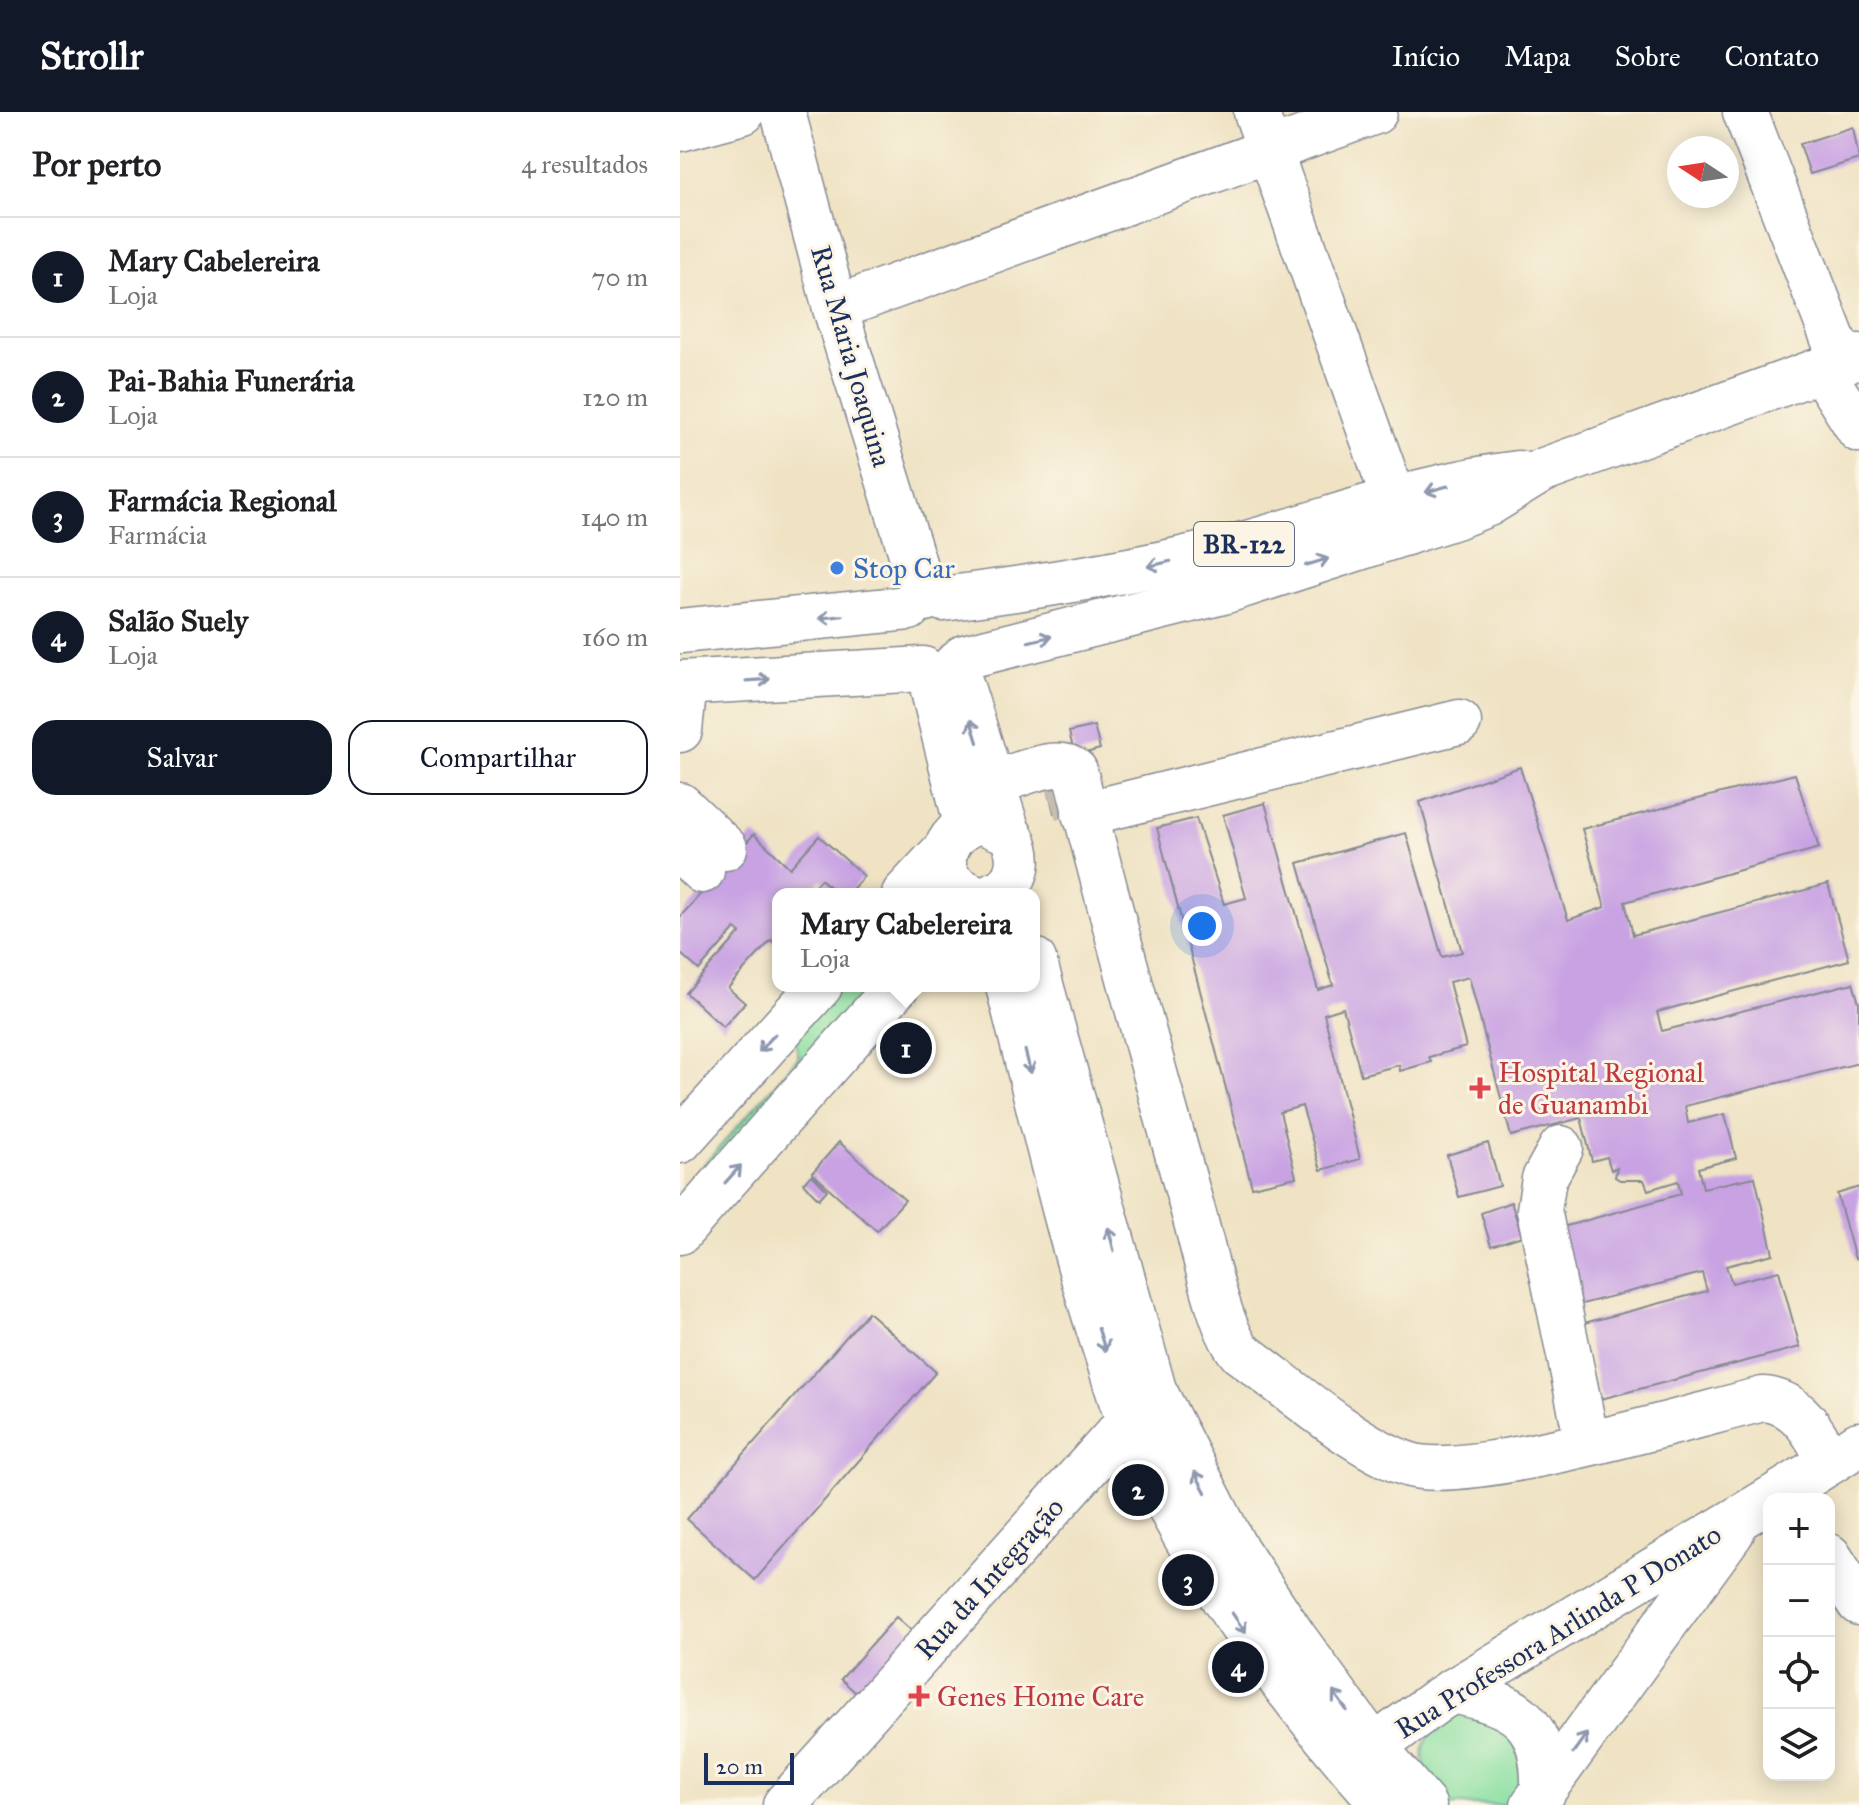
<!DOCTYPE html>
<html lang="pt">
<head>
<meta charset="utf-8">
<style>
	body { margin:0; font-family:"IM FELL Great Primer",serif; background:#f2f2f2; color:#202124 }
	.controls { position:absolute; right:24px; bottom:24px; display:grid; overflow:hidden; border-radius:16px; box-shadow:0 4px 20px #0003 }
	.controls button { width:72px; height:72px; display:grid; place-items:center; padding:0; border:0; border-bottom:2px solid #e0e0e0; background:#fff; color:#202124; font:40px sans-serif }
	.compass { position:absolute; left:987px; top:24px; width:72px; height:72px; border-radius:50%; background:#fff; box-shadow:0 4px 20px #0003; rotate:282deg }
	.scale { position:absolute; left:24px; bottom:20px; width:90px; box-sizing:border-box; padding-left:8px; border:4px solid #1b2f5e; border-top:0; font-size:22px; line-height:28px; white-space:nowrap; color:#1b2f5e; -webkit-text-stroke:6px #fcf5e5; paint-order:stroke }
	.you { position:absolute; left:522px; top:814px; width:28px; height:28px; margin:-20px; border:6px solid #fff; border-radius:50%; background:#1a73e8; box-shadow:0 0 0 12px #1a73e833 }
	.badge { display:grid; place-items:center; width:52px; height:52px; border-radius:50%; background:#111827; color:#fff; font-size:26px; font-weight:700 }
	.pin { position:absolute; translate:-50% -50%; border:4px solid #fff; box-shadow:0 2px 8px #0006 }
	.popup { position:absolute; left:92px; top:776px; width:268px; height:104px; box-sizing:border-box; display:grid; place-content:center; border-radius:16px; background:#fff; filter:drop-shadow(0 2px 6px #0005); font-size:26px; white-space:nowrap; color:#757577 }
	.popup b { font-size:30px; color:#202124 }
	.popup::after { content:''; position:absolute; left:50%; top:100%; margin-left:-16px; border:16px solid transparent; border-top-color:#fff }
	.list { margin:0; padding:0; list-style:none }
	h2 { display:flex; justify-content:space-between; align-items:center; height:104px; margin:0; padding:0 32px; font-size:34px }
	h2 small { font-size:26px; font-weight:400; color:#757577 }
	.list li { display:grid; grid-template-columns:52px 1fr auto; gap:24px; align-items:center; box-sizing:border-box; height:120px; padding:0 32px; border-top:2px solid #e0e0e0 }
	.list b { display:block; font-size:30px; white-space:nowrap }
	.list p { margin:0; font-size:26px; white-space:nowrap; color:#757577 }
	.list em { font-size:26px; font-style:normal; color:#757577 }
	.actions { display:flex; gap:16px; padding:24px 32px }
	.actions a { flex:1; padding:18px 0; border:2px solid #111827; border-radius:24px; text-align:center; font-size:28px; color:#111827 }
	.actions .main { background:#111827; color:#fff }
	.icon { flex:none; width:44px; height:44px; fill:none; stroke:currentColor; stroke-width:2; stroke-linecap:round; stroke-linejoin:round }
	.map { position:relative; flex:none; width:1179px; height:1693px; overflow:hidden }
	header { display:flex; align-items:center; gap:48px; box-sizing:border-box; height:112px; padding:0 40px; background:#111827; color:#fff }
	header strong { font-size:38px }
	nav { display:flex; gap:44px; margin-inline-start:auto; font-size:28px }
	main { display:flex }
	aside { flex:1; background:#fff }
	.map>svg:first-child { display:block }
</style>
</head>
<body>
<header>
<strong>Strollr</strong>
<nav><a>Início</a><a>Mapa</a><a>Sobre</a><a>Contato</a></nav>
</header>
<main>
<aside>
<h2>Por perto<small>4 resultados</small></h2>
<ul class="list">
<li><span class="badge">1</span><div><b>Mary Cabelereira</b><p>Loja</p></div><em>70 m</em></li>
<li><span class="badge">2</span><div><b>Pai-Bahia Funerária</b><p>Loja</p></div><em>120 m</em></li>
<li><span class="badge">3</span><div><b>Farmácia Regional</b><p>Farmácia</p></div><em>140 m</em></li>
<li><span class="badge">4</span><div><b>Salão Suely</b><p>Loja</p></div><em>160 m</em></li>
</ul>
<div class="actions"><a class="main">Salvar</a><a>Compartilhar</a></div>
</aside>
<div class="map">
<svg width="1179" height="1693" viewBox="0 0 1179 1693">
	<rect width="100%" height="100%" fill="#fcf5e5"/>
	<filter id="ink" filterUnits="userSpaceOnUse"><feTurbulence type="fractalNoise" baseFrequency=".0125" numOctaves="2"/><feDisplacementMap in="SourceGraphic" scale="16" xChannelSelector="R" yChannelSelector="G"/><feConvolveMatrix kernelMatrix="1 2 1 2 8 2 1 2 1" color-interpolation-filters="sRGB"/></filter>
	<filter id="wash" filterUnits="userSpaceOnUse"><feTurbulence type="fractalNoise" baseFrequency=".006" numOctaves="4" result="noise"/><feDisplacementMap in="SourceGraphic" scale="32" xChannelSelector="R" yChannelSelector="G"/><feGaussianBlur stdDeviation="1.8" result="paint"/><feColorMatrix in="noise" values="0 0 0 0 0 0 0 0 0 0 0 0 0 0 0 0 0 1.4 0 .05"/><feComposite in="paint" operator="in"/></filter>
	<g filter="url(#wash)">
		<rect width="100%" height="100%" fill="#efe3c4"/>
		<!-- green -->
		<g fill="#8ae0a3" stroke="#528880" stroke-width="2">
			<path d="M152,874H211L0,1110V1080L119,945L112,919Z"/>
			<path d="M793,1593L855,1632L838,1693H761C731,1638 737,1621 793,1593Z"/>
		</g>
		<g id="blocks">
			<!-- building -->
			<g fill="#c8a2e3">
				<path d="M1173,15L1179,47L1130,62L1120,32Z"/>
				<path d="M414,614L420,637L395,644L389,620Z"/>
				<path d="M840,655L888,808L925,795L902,717L1115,662L1139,736L945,790L953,823L1148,772L1169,848L977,900L982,919L1173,871L1179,891V951L1005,994L1008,1011L1045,1002L1056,1046L1018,1056L1023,1076L1075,1065L1093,1142L1046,1154L1052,1171L1099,1159L1120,1235L921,1287L904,1211L1027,1179L1022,1161L898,1193L879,1116L1001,1082L998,1069L968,1078L964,1068H940L935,1065L937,1055L931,1058L927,1045L912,1049L901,1006L831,1024L789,865L769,870L786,935L749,945L751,950L720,959L719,953L681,963L663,896L644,902L680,1047L641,1058L622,994L600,1000L616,1065L572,1075L477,716L516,706L544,792L566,786L543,703L585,691L638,878L653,873L618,751L726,721L762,845L782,840L740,690Z"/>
				<path d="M383,669L391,697L374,701L367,673Z"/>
				<path d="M74,722L110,756L139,724L184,764L168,782H157L141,767L127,782H98V834L91,828L48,876L65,891L43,915L6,881L60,821L55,817L19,858L0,841V805Z"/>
				<path d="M159,1030L225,1088L197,1119L132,1061Z"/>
				<path d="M808,1031L820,1074L779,1085L767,1043Z"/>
				<path d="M132,1063L147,1078L139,1087L123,1071Z"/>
				<path d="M1179,1075V1146L1175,1147L1157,1082Z"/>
				<path d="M831,1090L842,1124L811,1134L801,1101Z"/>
				<path d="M188,1200L256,1260L75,1468L7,1407Z"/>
				<path d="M216,1505L232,1519L176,1581L161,1567Z"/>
			</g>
		</g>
	</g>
	<g filter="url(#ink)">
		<use href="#blocks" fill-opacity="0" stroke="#858991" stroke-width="2"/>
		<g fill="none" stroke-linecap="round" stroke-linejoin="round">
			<!-- minor-tunnel -->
			<path stroke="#c5bfb0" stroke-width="44" stroke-dasharray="44 22" stroke-linecap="butt" d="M370,687L387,682"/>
			<defs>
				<g id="minor">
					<path d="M103,0L155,196L245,487"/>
					<path d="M576,0L726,421"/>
					<path d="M1065,0L1162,250"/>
					<path d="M0,17L63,0"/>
					<path d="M155,196L695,0"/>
					<path d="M1141,258L1179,318"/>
					<path d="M0,618L5,571"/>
					<path d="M312,671C334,666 376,643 395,659C431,806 473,953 513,1099C523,1133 539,1218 561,1241C609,1276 673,1333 727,1352C784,1373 1013,1304 1083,1287C1119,1289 1135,1322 1150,1350"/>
					<path d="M0,693L45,736"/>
					<path d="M404,702L779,610"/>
					<path d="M0,738L22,759"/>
					<path d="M224,782L265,738"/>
					<path d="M0,1029L140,874"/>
					<path d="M881,1036L864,1067L859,1098L907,1330"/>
					<path d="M0,1120L217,874"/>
					<path d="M1091,1387L1179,1332"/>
					<path d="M1149,1444L1179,1491"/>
					<path d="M772,1579C839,1593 865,1608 863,1681"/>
					<path d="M694,1635L758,1588L1089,1388"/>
					<path d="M105,1693L448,1310"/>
					<path d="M853,1693L1052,1420"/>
				</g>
				<g id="major">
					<path d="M263,487C362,474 460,459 556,434C650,409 742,372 838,361"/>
					<path d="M0,519L229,496"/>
					<path d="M284,545L543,480L778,404L808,392L861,359L1179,244"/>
					<path d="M275,553L328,720"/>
					<path d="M0,571L243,557"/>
					<path d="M253,579L286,712"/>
					<path d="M289,782C248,766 261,718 300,709L328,720C344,741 341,772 314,782"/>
					<path d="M354,848L474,1278L554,1434L614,1525L694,1635L744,1693"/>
					<path d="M328,874C359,993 385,1114 423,1231C432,1258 439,1286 450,1312C509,1454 602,1579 704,1693"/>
				</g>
			</defs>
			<!-- minor casing -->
			<use href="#minor" stroke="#858991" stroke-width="47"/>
			<!-- major casing -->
			<use href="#major" stroke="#858991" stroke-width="47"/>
			<!-- minor -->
			<use href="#minor" stroke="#fff" stroke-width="44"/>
			<!-- major -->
			<use href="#major" stroke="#fff" stroke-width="44"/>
		</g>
		<!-- one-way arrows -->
		<defs><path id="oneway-shaft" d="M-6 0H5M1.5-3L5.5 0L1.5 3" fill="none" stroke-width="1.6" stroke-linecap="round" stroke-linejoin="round" transform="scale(2)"/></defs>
		<g stroke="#8d97ae">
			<use href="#oneway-shaft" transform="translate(757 377) rotate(164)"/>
			<use href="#oneway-shaft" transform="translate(637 450) rotate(-17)"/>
			<use href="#oneway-shaft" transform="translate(479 452) rotate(167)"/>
			<use href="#oneway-shaft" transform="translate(151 505) rotate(174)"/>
			<use href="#oneway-shaft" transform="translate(360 527) rotate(-13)"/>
			<use href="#oneway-shaft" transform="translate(78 568) rotate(-4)"/>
			<use href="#oneway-shaft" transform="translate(294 619) rotate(-107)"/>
			<use href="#oneway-shaft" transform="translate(87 931) rotate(132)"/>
			<use href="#oneway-shaft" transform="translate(348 950) rotate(76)"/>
			<use href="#oneway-shaft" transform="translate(53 1062) rotate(-48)"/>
			<use href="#oneway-shaft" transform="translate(431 1127) rotate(-104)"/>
			<use href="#oneway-shaft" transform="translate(422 1228) rotate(72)"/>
			<use href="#oneway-shaft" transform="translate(520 1370) rotate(-118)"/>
			<use href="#oneway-shaft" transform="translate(559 1511) rotate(56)"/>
			<use href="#oneway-shaft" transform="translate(660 1589) rotate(-126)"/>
			<use href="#oneway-shaft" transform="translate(900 1631) rotate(-54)"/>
		</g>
	</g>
	<!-- markers -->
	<circle fill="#3f7fe0" stroke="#fcf5e5" stroke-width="3" cx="157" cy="456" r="8"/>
	<g fill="#e0444e" stroke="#fcf5e5" stroke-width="3">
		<path d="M796 964h8v8h8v8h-8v8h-8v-8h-8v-8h8z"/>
		<path d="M235 1572h8v8h8v8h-8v8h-8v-8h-8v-8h8z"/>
	</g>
	<g text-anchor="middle" stroke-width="6" stroke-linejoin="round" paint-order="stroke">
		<!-- shield labels -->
		<rect fill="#fcf5e5" stroke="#5e6a86" stroke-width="2" x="514" y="410" width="100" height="44" rx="6"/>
		<g font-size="26" font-weight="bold" fill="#1b2f5e">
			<text x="564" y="441">BR-122</text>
		</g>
		<!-- street labels -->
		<g font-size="28" fill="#1b2f5e" stroke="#fcf5e5">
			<text transform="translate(172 244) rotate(74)" y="10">Rua Maria Joaquina</text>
			<text transform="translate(309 1466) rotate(-48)" y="10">Rua da Integração</text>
			<text transform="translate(878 1519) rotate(-32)" y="10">Rua Professora Arlinda P Donato</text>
		</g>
		<!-- shop labels -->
		<g font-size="28" fill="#366cbe" stroke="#fcf5e5" text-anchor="start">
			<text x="173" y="466">Stop Car</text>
		</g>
		<!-- health labels -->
		<g font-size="28" fill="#be3a42" stroke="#fcf5e5" text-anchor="start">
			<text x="818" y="970">Hospital Regional<tspan x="818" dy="32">de Guanambi</tspan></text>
			<text x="257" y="1594">Genes Home Care</text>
		</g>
	</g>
</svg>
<div class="controls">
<button>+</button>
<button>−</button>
<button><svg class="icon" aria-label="locate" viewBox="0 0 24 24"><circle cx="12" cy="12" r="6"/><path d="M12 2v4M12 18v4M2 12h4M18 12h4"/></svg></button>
<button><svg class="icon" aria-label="layers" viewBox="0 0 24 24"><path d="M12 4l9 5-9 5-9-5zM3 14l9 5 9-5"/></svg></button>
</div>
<svg class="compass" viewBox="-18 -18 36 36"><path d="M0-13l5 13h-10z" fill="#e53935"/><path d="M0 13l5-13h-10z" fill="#757577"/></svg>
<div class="scale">20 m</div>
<div class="you"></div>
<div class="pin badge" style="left:226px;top:936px">1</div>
<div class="popup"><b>Mary Cabelereira</b>Loja</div>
<div class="pin badge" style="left:458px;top:1378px">2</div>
<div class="pin badge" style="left:508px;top:1468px">3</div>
<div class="pin badge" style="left:558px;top:1555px">4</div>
</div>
</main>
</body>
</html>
